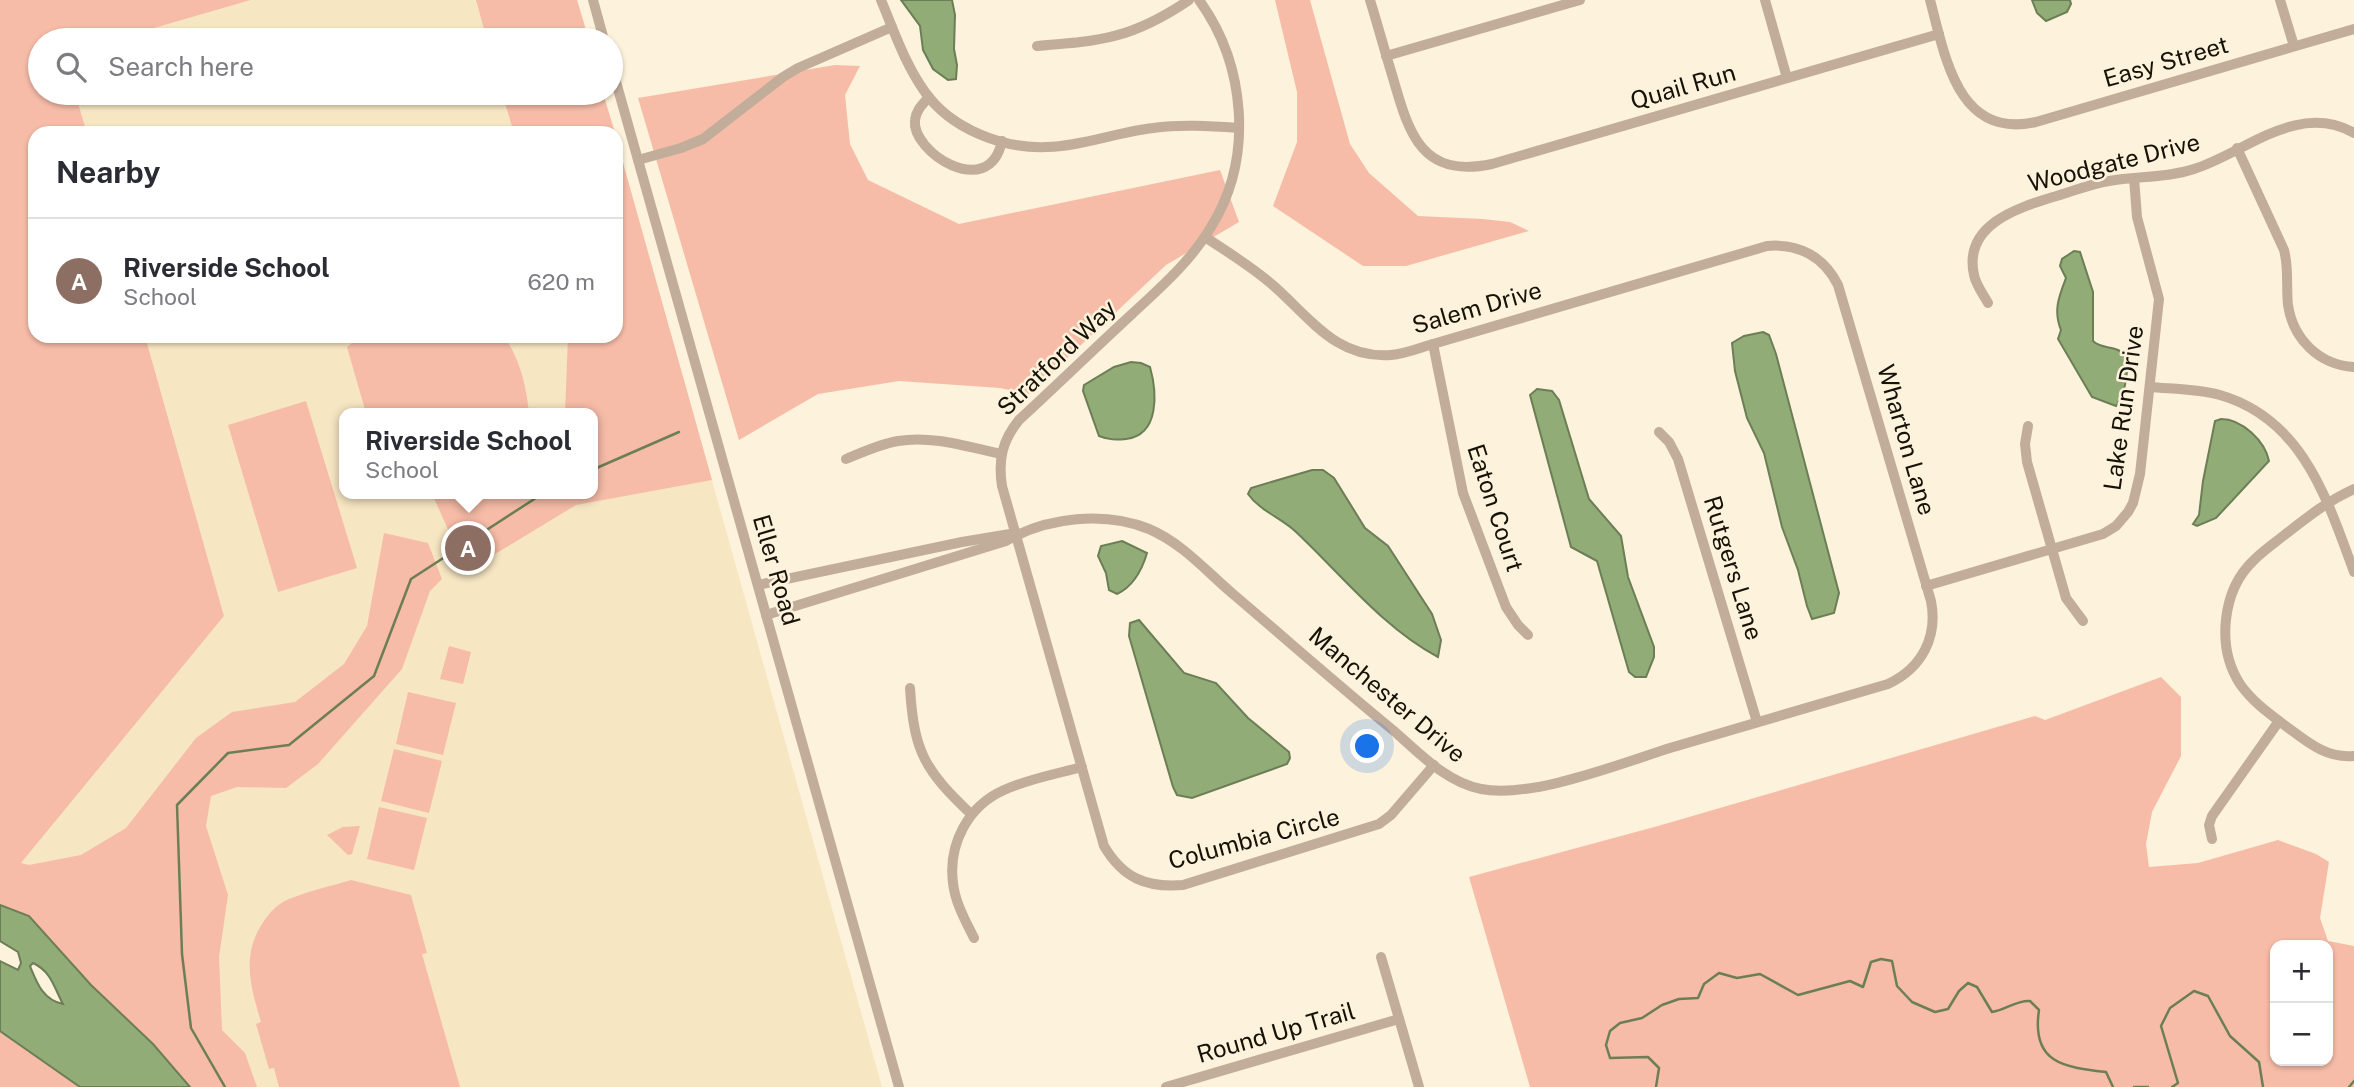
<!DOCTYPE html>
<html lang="en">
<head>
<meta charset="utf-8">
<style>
	body { margin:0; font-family:"Public Sans",sans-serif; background:#f7f7f7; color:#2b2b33 }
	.controls { position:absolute; right:21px; bottom:21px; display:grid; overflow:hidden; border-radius:14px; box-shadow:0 2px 5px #0004 }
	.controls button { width:63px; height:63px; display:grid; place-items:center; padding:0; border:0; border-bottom:2px solid #e1e1e2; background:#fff; color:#2b2b33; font:35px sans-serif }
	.you { position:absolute; left:1368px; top:747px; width:24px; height:24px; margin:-18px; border:5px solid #fff; border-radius:50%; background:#1a73e8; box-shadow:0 0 0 10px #1a73e833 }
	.badge { display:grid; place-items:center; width:46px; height:46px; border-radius:50%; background:#438b8c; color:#fff; font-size:23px; font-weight:700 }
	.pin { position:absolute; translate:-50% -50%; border:4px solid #fff; box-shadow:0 2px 7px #0006 }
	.popup { position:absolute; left:339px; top:408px; width:259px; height:91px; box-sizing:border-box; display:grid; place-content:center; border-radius:14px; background:#fff; filter:drop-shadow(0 2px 5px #0005); font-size:23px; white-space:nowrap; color:#7c7c81 }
	.popup b { font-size:26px; color:#2b2b33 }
	.popup::after { content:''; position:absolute; left:50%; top:100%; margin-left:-14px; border:14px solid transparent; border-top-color:#fff }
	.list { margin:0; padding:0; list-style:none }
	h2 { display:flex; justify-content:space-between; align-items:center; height:91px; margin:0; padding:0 28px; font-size:30px }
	h2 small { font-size:23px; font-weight:400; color:#7c7c81 }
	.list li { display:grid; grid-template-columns:46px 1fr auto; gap:21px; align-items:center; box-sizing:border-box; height:126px; padding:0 28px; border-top:2px solid #e1e1e2 }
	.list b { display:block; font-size:26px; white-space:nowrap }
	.list p { margin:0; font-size:23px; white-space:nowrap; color:#7c7c81 }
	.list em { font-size:23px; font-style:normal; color:#7c7c81 }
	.icon { flex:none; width:38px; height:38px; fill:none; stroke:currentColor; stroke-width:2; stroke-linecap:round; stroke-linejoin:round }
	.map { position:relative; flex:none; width:2354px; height:1087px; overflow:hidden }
	.search { position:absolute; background:#fff; box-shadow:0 2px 5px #0004; left:28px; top:28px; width:595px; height:77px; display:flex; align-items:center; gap:18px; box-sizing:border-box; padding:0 24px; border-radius:38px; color:#7c7c81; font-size:26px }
	.panel { position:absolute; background:#fff; box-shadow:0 2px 5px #0004; left:28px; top:126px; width:595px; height:217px; border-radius:21px }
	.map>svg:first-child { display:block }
</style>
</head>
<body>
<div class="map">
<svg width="2354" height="1087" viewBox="0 0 2354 1087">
	<rect width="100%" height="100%" fill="#fdf2db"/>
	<!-- built -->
	<g fill="#f7e6c2" fill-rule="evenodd">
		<path d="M252,0H577L589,40H113Z"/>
		<path d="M75,93H603L615,133H87Z"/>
		<path d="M616,138L882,1087H226L6,881L224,616L145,336H616ZM344,413H592V494H344Z"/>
	</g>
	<!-- green -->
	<g fill="#f6bca7" fill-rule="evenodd">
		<path d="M0,0H251L113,40H40V93H75L87,133H35V336H145L224,616L21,863L29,865L81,855L126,828L196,738L232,712L295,702L344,664L367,626L384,533L428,543L442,579L430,591L402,669L318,764L286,788L237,787L211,796L206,826L228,895L219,957L222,1030L245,1053L257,1087H190L152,1044L91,985L29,916L0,905Z"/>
		<path d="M476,0H577L589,40H487Z"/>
		<path d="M1275,0H1310L1350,144L1369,173L1418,216L1483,219L1510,222L1529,231L1406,266H1363L1273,206L1297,142V92Z"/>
		<path d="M835,65L860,66L845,95L850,144L868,180L959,224L1220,170L1239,222L1166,265L1029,394L1000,388L899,381L818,394L739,440L638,98Z"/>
		<path d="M502,93H603L615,133H514Z"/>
		<path d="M616,138L712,480L576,505L467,571L432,494H592V413H565L568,336H616Z"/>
		<path d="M361,336H504C520,360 526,385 529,413H366L347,347Z"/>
		<path d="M306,401L357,568L278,592L228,425Z"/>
		<path d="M449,646L471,652L463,684L440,679Z"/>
		<path d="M2161,677L2181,697V756L2152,812L2146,844L2149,867L2198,863L2278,840L2316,854L2329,862L2320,918L2328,941L2354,946V1087H1530L1469,877L1658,826L2035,716L2045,720ZM2275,945H2328V1061H2275Z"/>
		<path d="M408,692L456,703L443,755L396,744Z"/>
		<path d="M394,749L442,761L429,813L381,801Z"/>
		<path d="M379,807L427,818L414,870L367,859Z"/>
		<path d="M360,826L352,854L348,855L327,835L343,827Z"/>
		<path d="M351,880L411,895L427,953L422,954L460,1087H279L274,1068L269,1069L256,1024L261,1022C251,988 241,956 262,924C269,913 277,904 289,899C309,891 331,886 351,880Z"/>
		<path d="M0,1031L80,1087H0Z"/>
	</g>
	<!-- water -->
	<g fill="#91ac77" stroke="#6c7e56" stroke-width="2" fill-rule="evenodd">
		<path d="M901,0H952L955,15L954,49L957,65L956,79L948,80L933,69L923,50L920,26Z"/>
		<path d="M2032,0H2070L2071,4L2067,12L2046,21L2037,13Z"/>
		<path d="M2074,251L2080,252L2093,292V341C2100,348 2109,346 2118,350C2134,358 2125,396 2116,406L2092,397L2058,339L2061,330C2053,311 2059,296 2066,278L2060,266L2062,259Z"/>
		<path d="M1763,332L1769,335L1776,354L1839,593L1834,613L1812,619L1807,606L1798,570L1782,527L1764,453L1747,418L1735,371L1732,343L1744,336Z"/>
		<path d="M1131,362L1141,363L1150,367C1157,392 1160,435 1126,439C1116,440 1109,440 1099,436L1083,391L1084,385L1114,367Z"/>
		<path d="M1537,389L1552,391L1559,400L1589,499L1621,536L1628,577L1654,647V657L1646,677H1635L1629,672L1597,561L1571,547L1530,395Z"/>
		<path d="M2221,419C2242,419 2265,441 2269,461L2216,518L2197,526L2193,524L2199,515L2203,481L2215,421Z"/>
		<path d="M1312,470H1323L1334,478L1365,528L1388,546L1432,614L1441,640L1438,657C1383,628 1340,573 1295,531C1281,518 1259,510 1248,494L1251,488Z"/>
		<path d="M1122,541L1147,553C1142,570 1134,586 1117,594L1109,590L1106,573L1098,556L1101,546Z"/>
		<path d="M1139,620L1184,673L1216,683L1248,718L1289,752L1290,758L1287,764L1192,798L1177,795L1173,787L1129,636L1130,623Z"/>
		<path d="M0,905L29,916L91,985L153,1044L190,1087H80L0,1031V961L18,970L21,963L18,952L0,941ZM33,963C52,972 54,988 63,1004C43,1000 37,983 30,966Z"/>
	</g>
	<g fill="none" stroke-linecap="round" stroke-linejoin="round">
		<!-- stream -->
		<g stroke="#6c7e56" stroke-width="2.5">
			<path d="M592,470L679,432"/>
			<path d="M225,1087L191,1028L182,954L177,805L228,753L289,745L374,676L411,579L542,494"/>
			<path d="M1656,1087L1659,1068L1648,1057L1610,1058L1606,1045L1610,1031L1620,1023L1642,1018L1662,1005L1679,999L1698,998L1704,984L1719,973L1737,978L1760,974L1798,995L1850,981L1863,987L1871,962L1881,959L1892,961L1897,986L1912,1002L1935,1012L1948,1009L1959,991L1968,983L1977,987L1992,1012C2006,1010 2016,1000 2030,1001L2039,1010C2031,1063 2063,1067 2106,1072L2113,1087"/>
			<path d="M2134,1087H2148"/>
			<path d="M2172,1087L2178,1083L2161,1026L2170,1008L2194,991L2208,996L2230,1036L2259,1062L2263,1087"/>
			<path d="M2349,1087L2354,1081"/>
		</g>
		<!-- minor -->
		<g stroke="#c2ad9b" stroke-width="10">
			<path d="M593,0L604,40"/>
			<path d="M881,0C894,31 905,64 925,92C951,129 1003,149 1047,147C1083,146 1118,132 1153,128C1181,124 1210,126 1239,128"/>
			<path d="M1199,0C1246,65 1254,158 1211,227C1191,261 1161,287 1132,314C1094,349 1057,385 1019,420C1002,441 998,460 1002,486L1104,846C1123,878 1146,888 1183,885L1379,824L1391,815L1434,765"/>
			<path d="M1370,0C1378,26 1385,52 1393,78C1409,134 1422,179 1492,164L1939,34"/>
			<path d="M1765,0L1787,78"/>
			<path d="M1930,0C1945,55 1957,140 2036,122L2354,29"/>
			<path d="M2280,0L2294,46"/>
			<path d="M1037,46C1102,41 1133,38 1189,0"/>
			<path d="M1386,56L1580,0"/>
			<path d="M611,64L899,1087"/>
			<path d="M929,97C923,104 916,110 915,120C911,152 989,202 1002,141"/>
			<path d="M2237,148L2284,250C2289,268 2286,286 2288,305C2293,339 2319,365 2354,367"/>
			<path d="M638,160L681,148L703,139L783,77L798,68L892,27"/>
			<path d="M1988,303C1983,294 1976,285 1974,275C1963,225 2017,208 2053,197C2071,192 2090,184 2109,181C2137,176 2167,178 2194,169C2245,153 2297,101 2354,133"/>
			<path d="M1433,344L1463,493L1506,607L1518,625L1528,635"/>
			<path d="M2150,387C2172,389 2198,389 2220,395C2303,419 2327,499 2354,572"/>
			<path d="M2028,426L2025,444L2027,462L2066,598L2083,621"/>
			<path d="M1659,432L1669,442L1678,459L1757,722"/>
			<path d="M846,459C863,452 880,444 898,441C932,435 968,447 1001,454"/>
			<path d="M2354,489C2328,501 2310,515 2287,533C2276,542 2264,550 2254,560C2222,590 2216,647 2240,684C2251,700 2267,712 2283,724C2305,740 2325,759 2354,756"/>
			<path d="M758,585L962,542L1010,534"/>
			<path d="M1926,586L2103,534L2116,526L2128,512L2133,503L2140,474L2159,299L2137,217L2134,178"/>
			<path d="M766,615L1006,541C1047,517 1105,511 1149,529C1182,543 1206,571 1233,594C1286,639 1339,686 1394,731C1419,753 1446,782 1481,789C1531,799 1619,764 1670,748C1743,726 1816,705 1888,684C1922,668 1938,637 1931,601L1838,285C1824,257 1799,243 1767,246L1433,344C1419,348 1405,354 1391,355C1337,359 1311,319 1275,287C1254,268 1229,253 1205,237"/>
			<path d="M910,688C914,753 925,770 971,814"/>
			<path d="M2212,839L2209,825L2212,816L2279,721"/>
			<path d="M974,938C965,920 955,902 953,883C948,844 968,806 1004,790C1028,779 1056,774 1082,767"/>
			<path d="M1381,957L1419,1087"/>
			<path d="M1166,1087L1399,1019"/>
		</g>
	</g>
	<g text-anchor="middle" stroke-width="5" stroke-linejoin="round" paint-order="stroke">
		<!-- street labels -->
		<g font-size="24" fill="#161208" stroke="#fdf2db">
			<text transform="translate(2166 62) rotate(-16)" y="8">Easy Street</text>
			<text transform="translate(1683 87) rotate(-16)" y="8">Quail Run</text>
			<text transform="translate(2114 163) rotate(-14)" y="8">Woodgate Drive</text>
			<text transform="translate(1477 308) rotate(-16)" y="8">Salem Drive</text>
			<text transform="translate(1057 358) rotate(-44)" y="8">Stratford Way</text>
			<text transform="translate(2124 408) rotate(-82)" y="8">Lake Run Drive</text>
			<text transform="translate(1906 440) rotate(74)" y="8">Wharton Lane</text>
			<text transform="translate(1495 508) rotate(72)" y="8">Eaton Court</text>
			<text transform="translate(1733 568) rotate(73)" y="8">Rutgers Lane</text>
			<text transform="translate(776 570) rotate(74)" y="8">Eller Road</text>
			<text transform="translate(1387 695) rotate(40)" y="8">Manchester Drive</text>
			<text transform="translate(1254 839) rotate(-15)" y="8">Columbia Circle</text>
			<text transform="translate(1276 1033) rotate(-16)" y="8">Round Up Trail</text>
		</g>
	</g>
</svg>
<div class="controls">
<button>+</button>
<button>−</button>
</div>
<div class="you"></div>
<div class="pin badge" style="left:468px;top:548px;background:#8d6e63">A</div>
<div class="popup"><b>Riverside School</b>School</div>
<div class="search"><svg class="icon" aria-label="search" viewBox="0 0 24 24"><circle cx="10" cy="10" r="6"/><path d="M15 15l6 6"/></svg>Search here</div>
<section class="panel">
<h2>Nearby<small></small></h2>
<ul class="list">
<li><span class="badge" style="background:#8d6e63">A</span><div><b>Riverside School</b><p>School</p></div><em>620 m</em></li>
</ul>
</section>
</div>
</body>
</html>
